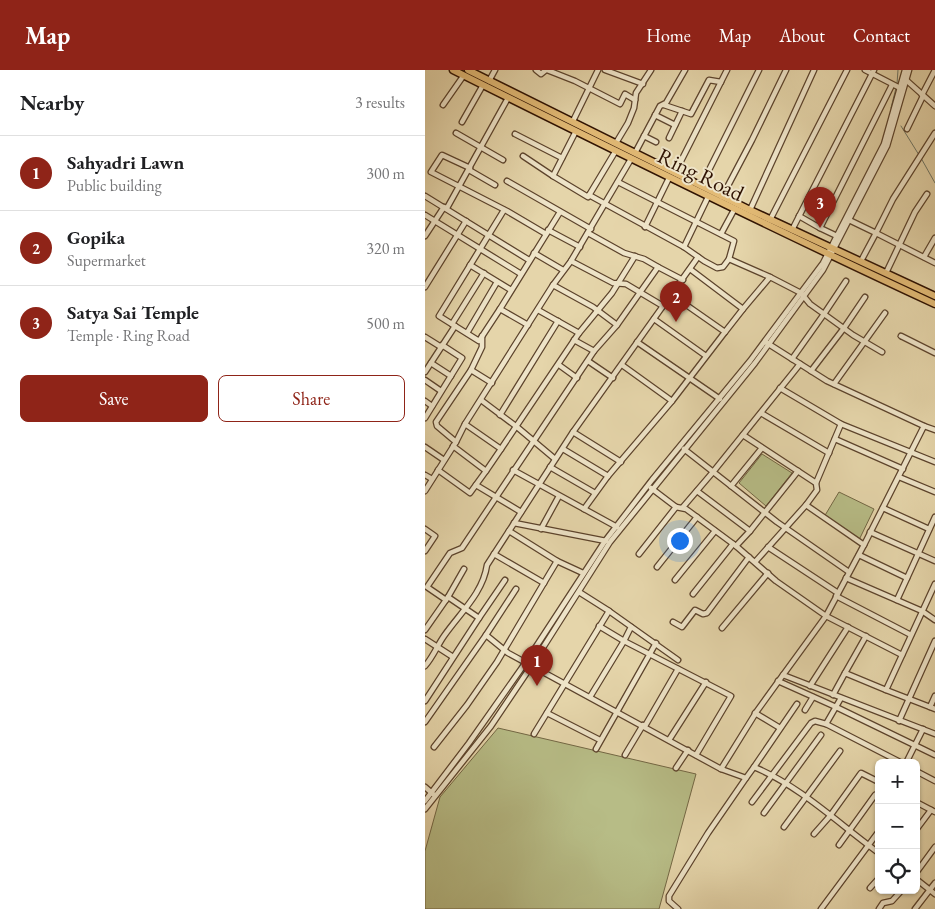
<!DOCTYPE html>
<html lang="en">
<head>
<meta charset="utf-8">
<style>
	body { margin:0; font-family:"EB Garamond",serif; background:#f6f6f6; color:#202124 }
	.controls { position:absolute; right:15px; bottom:15px; display:grid; overflow:hidden; border-radius:8px; box-shadow:0 1px 4px #0004 }
	.controls button { width:45px; height:45px; display:grid; place-items:center; padding:0; border:0; border-bottom:1px solid #e0e0e0; background:#fff; color:#202124; font:25px sans-serif }
	.you { position:absolute; left:254px; top:470px; width:18px; height:18px; margin:-12px; border:4px solid #fff; border-radius:50%; background:#1a73e8; box-shadow:0 0 0 8px #1a73e833 }
	.badge { display:grid; place-items:center; width:32px; height:32px; border-radius:50%; background:#8f2418; color:#fff; font-size:16px; font-weight:700 }
	.pin { position:absolute; translate:-50% -41px; filter:drop-shadow(0 1px 2px #0008) }
	.pin::after { content:''; position:absolute; top:26px; width:18px; height:15px; background:inherit; clip-path:polygon(0 0,100% 0,50% 100%) }
	.list { margin:0; padding:0; list-style:none }
	h2 { display:flex; justify-content:space-between; align-items:center; height:65px; margin:0; padding:0 20px; font-size:21px }
	h2 small { font-size:16px; font-weight:400; color:#757577 }
	.list li { display:grid; grid-template-columns:32px 1fr auto; gap:15px; align-items:center; box-sizing:border-box; height:75px; padding:0 20px; border-top:1px solid #e0e0e0 }
	.list b { display:block; font-size:19px; white-space:nowrap }
	.list p { margin:0; font-size:16px; white-space:nowrap; color:#757577 }
	.list em { font-size:16px; font-style:normal; color:#757577 }
	.actions { display:flex; gap:10px; padding:15px 20px }
	.actions a { flex:1; padding:11px 0; border:1px solid #8f2418; border-radius:8px; text-align:center; font-size:18px; color:#8f2418 }
	.actions .main { background:#8f2418; color:#fff }
	.icon { flex:none; width:28px; height:28px; fill:none; stroke:currentColor; stroke-width:2; stroke-linecap:round; stroke-linejoin:round }
	.map { position:relative; flex:none; width:510px; height:839px; overflow:hidden }
	header { display:flex; align-items:center; gap:30px; box-sizing:border-box; height:70px; padding:0 25px; background:#8f2418; color:#fff }
	header strong { font-size:24px }
	nav { display:flex; gap:28px; margin-inline-start:auto; font-size:18px }
	main { display:flex }
	aside { flex:1; background:#fff }
	.map>svg:first-child { display:block }
</style>
</head>
<body>
<header>
<strong>Map</strong>
<nav><a>Home</a><a>Map</a><a>About</a><a>Contact</a></nav>
</header>
<main>
<aside>
<h2>Nearby<small>3 results</small></h2>
<ul class="list">
<li><span class="badge">1</span><div><b>Sahyadri Lawn</b><p>Public building</p></div><em>300 m</em></li>
<li><span class="badge">2</span><div><b>Gopika</b><p>Supermarket</p></div><em>320 m</em></li>
<li><span class="badge">3</span><div><b>Satya Sai Temple</b><p>Temple · Ring Road</p></div><em>500 m</em></li>
</ul>
<div class="actions"><a class="main">Save</a><a>Share</a></div>
</aside>
<div class="map">
<svg width="510" height="839" viewBox="0 0 510 839">
	<rect width="100%" height="100%" fill="#e5d5aa"/>
	<filter id="stains"><feTurbulence type="fractalNoise" baseFrequency=".004" numOctaves="4"/><feColorMatrix values="0 0 0 0 .2 0 0 0 0 .09 0 0 0 0 .02 0 0 0 .5 -.17"/></filter>
	<radialGradient id="worn" r=".72"><stop offset=".6" stop-color="#630" stop-opacity="0"/><stop offset="1" stop-color="#630" stop-opacity=".3"/></radialGradient>
	<!-- green -->
	<g fill="#b7bc86" stroke="#736744">
		<path d="M337,384L367,403L341,436L314,413Z"/>
		<path d="M414,422L449,439L434,470L399,447Z"/>
		<path d="M73,658L271,704L234,839H0V781L15,727Z"/>
	</g>
	<g fill="none" stroke-linecap="round" stroke-linejoin="round">
		<!-- stream -->
		<g stroke="#6d7667" stroke-width="1">
			<path d="M472,14L473,0"/>
			<path d="M466,38L471,18"/>
			<path d="M476,56L494,85"/>
			<path d="M496,88L510,113"/>
		</g>
		<defs>
			<g id="minor">
				<path d="M111,0L116,4L121,0"/>
				<path d="M122,0L150,11L195,34L200,24L210,30"/>
				<path d="M180,0L218,14"/>
				<path d="M440,0L477,19"/>
				<path d="M480,9L510,36"/>
				<path d="M64,11L70,0"/>
				<path d="M497,25L510,0"/>
				<path d="M18,35L39,5"/>
				<path d="M239,35L266,44L284,10L296,12"/>
				<path d="M230,45L250,55"/>
				<path d="M148,51L173,0"/>
				<path d="M37,52L58,15"/>
				<path d="M482,59L498,26"/>
				<path d="M151,61L128,106L163,127L190,82"/>
				<path d="M31,63L78,90"/>
				<path d="M90,64L137,88"/>
				<path d="M219,66L231,72"/>
				<path d="M244,68L257,41"/>
				<path d="M191,73L203,53L209,38L211,23L226,0"/>
				<path d="M210,83L235,36L241,33L260,0"/>
				<path d="M98,86L128,106"/>
				<path d="M45,98L17,85L6,102L82,141L121,164"/>
				<path d="M44,100L70,115"/>
				<path d="M250,103L302,0"/>
				<path d="M82,111L166,159"/>
				<path d="M276,116L334,0"/>
				<path d="M164,125L259,177L279,191L292,198L298,197L304,189L309,171L193,112"/>
				<path d="M0,126L104,190"/>
				<path d="M297,127L327,70L361,0"/>
				<path d="M22,138L83,28"/>
				<path d="M79,140L14,246L54,271L75,239L135,142"/>
				<path d="M325,140L389,0"/>
				<path d="M0,145L96,204"/>
				<path d="M374,146L395,158L467,15"/>
				<path d="M345,150L422,0"/>
				<path d="M424,150L451,163L468,129L510,63"/>
				<path d="M220,157L244,108"/>
				<path d="M395,158L414,167"/>
				<path d="M123,160L155,177"/>
				<path d="M367,160L449,0"/>
				<path d="M163,163L199,183L219,189L233,197"/>
				<path d="M296,164L309,140"/>
				<path d="M0,166L19,137"/>
				<path d="M259,177L283,127"/>
				<path d="M109,183L138,200"/>
				<path d="M499,187L510,168"/>
				<path d="M304,189L345,207"/>
				<path d="M146,191L188,213L201,214L238,236"/>
				<path d="M436,191L451,163L510,193"/>
				<path d="M45,195L86,220"/>
				<path d="M461,203L490,142L502,124"/>
				<path d="M128,215L168,237L192,255"/>
				<path d="M0,217L41,151"/>
				<path d="M247,225L300,262L318,239L265,199"/>
				<path d="M75,239L103,255"/>
				<path d="M318,239L345,207L376,223L385,234L399,244L428,265L457,282"/>
				<path d="M113,240L154,263L187,223L210,186"/>
				<path d="M229,249L281,286"/>
				<path d="M27,254L59,203"/>
				<path d="M42,263L72,212"/>
				<path d="M476,266L510,283"/>
				<path d="M0,267L16,277"/>
				<path d="M149,270L169,281"/>
				<path d="M212,272L295,329"/>
				<path d="M367,289L399,244L421,211"/>
				<path d="M163,291L188,308"/>
				<path d="M6,293L26,306"/>
				<path d="M134,295L152,308"/>
				<path d="M197,295L247,331"/>
				<path d="M46,300L57,277V266"/>
				<path d="M386,301L419,258L440,227"/>
				<path d="M0,302L30,256"/>
				<path d="M0,310L16,321"/>
				<path d="M409,314L460,243"/>
				<path d="M355,318L416,354L510,392"/>
				<path d="M56,330L92,357L130,389"/>
				<path d="M0,331L7,336"/>
				<path d="M336,343L404,383"/>
				<path d="M75,345L133,251"/>
				<path d="M0,348L37,288L17,275"/>
				<path d="M416,354L391,413L392,420L381,435L439,475"/>
				<path d="M499,356L510,360"/>
				<path d="M148,362L196,392"/>
				<path d="M318,365L391,413"/>
				<path d="M410,369L478,399"/>
				<path d="M31,372L12,356L11,352L46,300L67,313"/>
				<path d="M28,376L61,401L76,379L40,354"/>
				<path d="M0,377L19,390"/>
				<path d="M76,379L154,263"/>
				<path d="M138,379L183,406"/>
				<path d="M259,379L352,452L424,502"/>
				<path d="M125,397L170,423"/>
				<path d="M13,400L45,423L61,401"/>
				<path d="M88,400L192,457"/>
				<path d="M0,405L7,409"/>
				<path d="M474,407L510,422"/>
				<path d="M51,415L96,442"/>
				<path d="M306,416L337,378"/>
				<path d="M226,418L251,437L261,439L311,476L351,511L401,546L440,473L499,356L402,311L342,273"/>
				<path d="M0,421L31,372L40,354L128,215L146,191L206,89"/>
				<path d="M272,421L325,461L373,401"/>
				<path d="M258,437L288,402L375,294"/>
				<path d="M458,438L504,459"/>
				<path d="M159,439L183,406L247,331L300,262"/>
				<path d="M89,453L181,471"/>
				<path d="M0,459L10,466L0,481"/>
				<path d="M116,459L134,426"/>
				<path d="M84,461L132,491L158,503"/>
				<path d="M445,462L510,491"/>
				<path d="M311,476L325,461"/>
				<path d="M343,477L413,523"/>
				<path d="M69,484L119,513"/>
				<path d="M214,484L251,437"/>
				<path d="M434,485L482,508"/>
				<path d="M330,492L381,435"/>
				<path d="M232,497L272,447"/>
				<path d="M421,508L497,541L510,550"/>
				<path d="M250,510L290,461"/>
				<path d="M268,524L308,474"/>
				<path d="M411,526L486,565"/>
				<path d="M21,530L2,517L25,483L37,478L169,281L192,255L233,197L258,210"/>
				<path d="M472,530L510,447"/>
				<path d="M184,541L253,590"/>
				<path d="M54,548L80,510"/>
				<path d="M248,552L257,557L270,540L278,544L282,543L324,487"/>
				<path d="M174,556L199,571L306,626L271,685"/>
				<path d="M297,558L343,503"/>
				<path d="M0,560L23,527L39,499"/>
				<path d="M61,565L91,519"/>
				<path d="M0,569L28,587"/>
				<path d="M477,585L401,546L358,605L510,664"/>
				<path d="M0,596C8,587 12,576 19,566C35,543 58,523 62,495L148,362L273,187"/>
				<path d="M420,603L441,566"/>
				<path d="M353,611L411,637L510,685"/>
				<path d="M385,616L423,557"/>
				<path d="M408,625L420,603L461,620"/>
				<path d="M510,626L505,637L510,639"/>
				<path d="M165,627L199,571L206,557"/>
				<path d="M0,631L54,548L23,527"/>
				<path d="M505,637L461,620L510,514"/>
				<path d="M380,640L388,627"/>
				<path d="M122,643L175,670"/>
				<path d="M330,643L355,658"/>
				<path d="M474,651L510,571"/>
				<path d="M0,652L61,565L83,583L296,699L321,708L329,697C375,716 414,754 454,783"/>
				<path d="M401,654L416,628"/>
				<path d="M220,656L253,599"/>
				<path d="M109,664L184,541L154,522"/>
				<path d="M244,670L281,612"/>
				<path d="M9,677L42,635L72,592L132,491"/>
				<path d="M171,679L231,573"/>
				<path d="M200,685L218,655"/>
				<path d="M481,693L498,659"/>
				<path d="M329,697L372,634"/>
				<path d="M251,698L263,680"/>
				<path d="M296,699L332,641L358,605"/>
				<path d="M491,701L510,711"/>
				<path d="M0,717L8,724"/>
				<path d="M0,731L44,673L101,592L180,471L227,410L325,291L398,193L459,74L480,0"/>
				<path d="M327,732L386,653L390,651L401,654L477,693"/>
				<path d="M491,732L510,742"/>
				<path d="M0,739L66,656L107,595L185,472L330,293L398,200L462,76L484,0"/>
				<path d="M339,743L396,665"/>
				<path d="M359,757L415,681"/>
				<path d="M491,760L506,740"/>
				<path d="M389,764L405,746L436,703L454,712"/>
				<path d="M414,775L450,725"/>
				<path d="M491,803L510,777"/>
				<path d="M491,809L510,824"/>
				<path d="M445,818L454,808"/>
				<path d="M253,839L244,831V826L283,763L321,708"/>
				<path d="M396,839L454,761"/>
				<path d="M454,839L458,833L467,831L477,820"/>
				<path d="M490,839L510,813"/>
			</g>
			<g id="highway">
				<path d="M28,0C188,80 348,159 510,234"/>
				<path d="M43,0L325,140L510,226"/>
			</g>
		</defs>
		<!-- minor casing -->
		<use href="#minor" stroke="#5c432c" stroke-width="7"/>
		<!-- highway casing -->
		<use href="#highway" stroke="#2f1202" stroke-width="9"/>
		<!-- minor -->
		<use href="#minor" stroke="#eee4c8" stroke-width="4.5"/>
		<!-- highway -->
		<use href="#highway" stroke="#e2ba75" stroke-width="6"/>
	</g>
	<g text-anchor="middle" stroke-width="4" stroke-linejoin="round" paint-order="stroke">
		<!-- street labels -->
		<g font-size="22" fill="#2f1202" stroke="#eee4c8">
			<text transform="translate(276 104) rotate(26)" y="8">Ring Road</text>
		</g>
	</g>
	<rect width="100%" height="100%" filter="url(#stains)"/>
	<rect width="100%" height="100%" fill="url(#worn)"/>
</svg>
<div class="controls">
<button>+</button>
<button>−</button>
<button><svg class="icon" aria-label="locate" viewBox="0 0 24 24"><circle cx="12" cy="12" r="6"/><path d="M12 2v4M12 18v4M2 12h4M18 12h4"/></svg></button>
</div>
<div class="you"></div>
<div class="pin badge" style="left:112px;top:616px">1</div>
<div class="pin badge" style="left:251px;top:252px">2</div>
<div class="pin badge" style="left:395px;top:158px">3</div>
</div>
</main>
</body>
</html>
